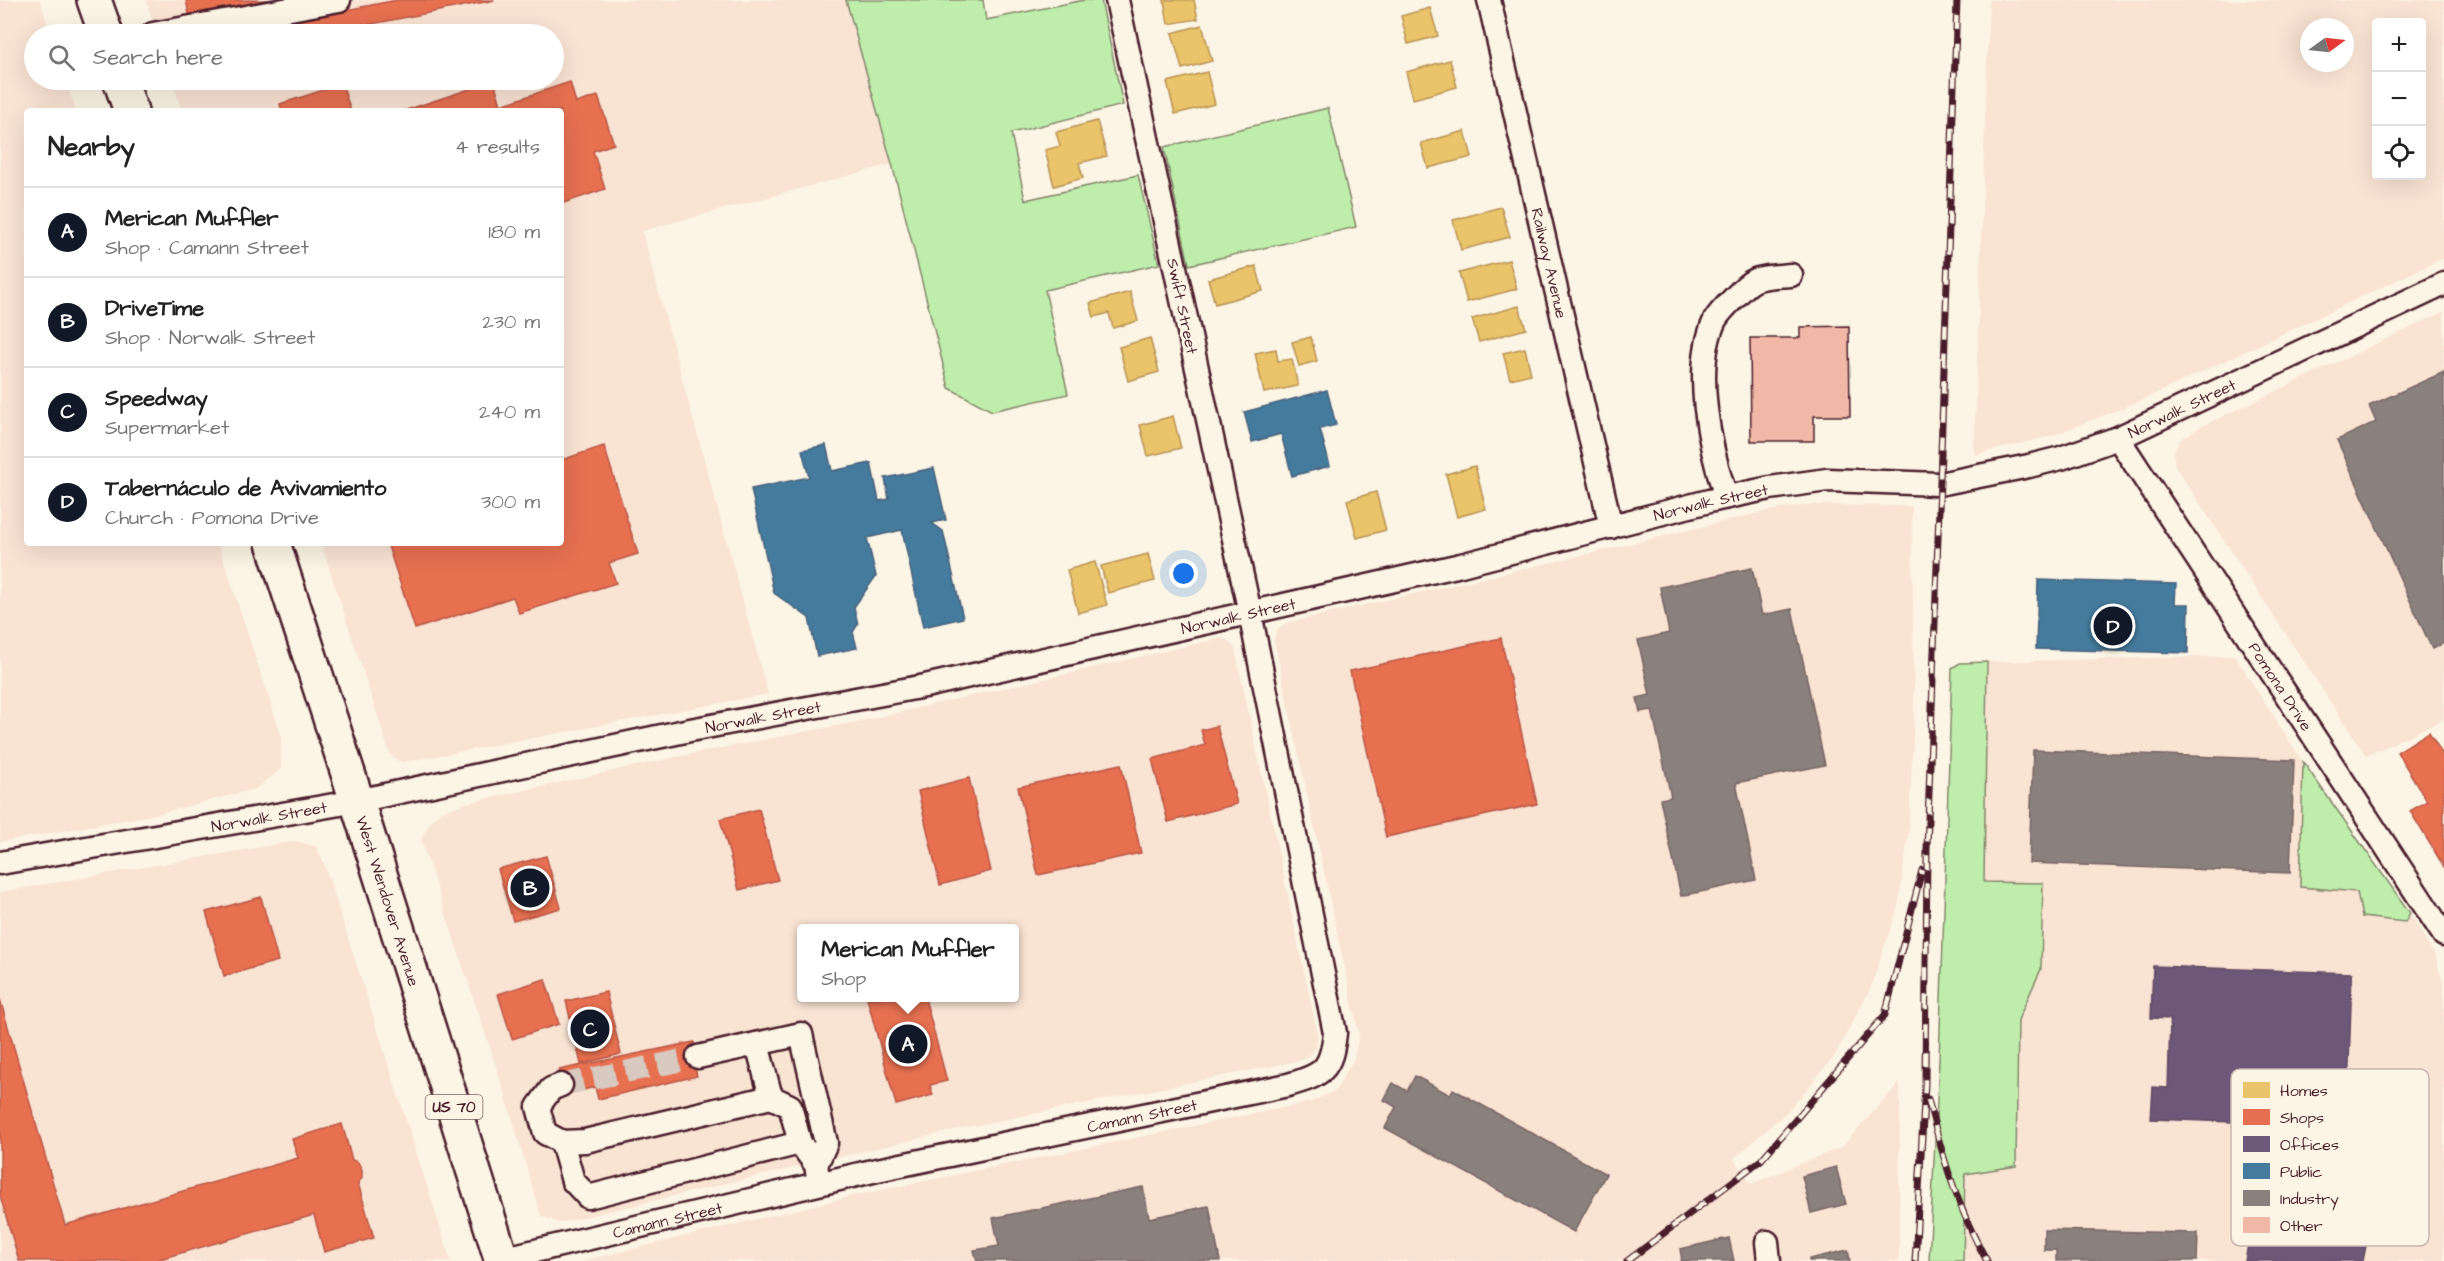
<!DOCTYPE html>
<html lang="en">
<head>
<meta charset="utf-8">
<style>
	body { margin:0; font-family:"Architects Daughter",sans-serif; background:#f2f2f2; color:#222 }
	.controls { position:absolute; right:18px; top:18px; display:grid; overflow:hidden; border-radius:6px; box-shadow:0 6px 24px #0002 }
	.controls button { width:54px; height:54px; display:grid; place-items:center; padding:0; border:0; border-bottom:2px solid #e0e0e0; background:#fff; color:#222; font:30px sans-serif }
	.compass { position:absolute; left:2300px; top:18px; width:54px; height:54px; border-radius:50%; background:#fff; box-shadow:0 6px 24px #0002; rotate:75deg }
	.you { position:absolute; left:1184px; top:574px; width:21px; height:21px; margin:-15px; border:4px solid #fff; border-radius:50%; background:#1a73e8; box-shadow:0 0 0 9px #1a73e833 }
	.badge { display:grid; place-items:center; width:39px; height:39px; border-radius:50%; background:#111827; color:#fff; font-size:20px; font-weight:700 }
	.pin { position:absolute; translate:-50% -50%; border:3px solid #fff; box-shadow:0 2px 6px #0006 }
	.popup { position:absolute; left:797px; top:924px; width:222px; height:78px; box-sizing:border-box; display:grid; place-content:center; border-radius:6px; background:#fff; filter:drop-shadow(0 2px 4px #0005); font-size:20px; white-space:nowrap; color:#767676 }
	.popup b { font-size:22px; color:#222 }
	.popup::after { content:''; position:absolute; left:50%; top:100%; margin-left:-12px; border:12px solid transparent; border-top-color:#fff }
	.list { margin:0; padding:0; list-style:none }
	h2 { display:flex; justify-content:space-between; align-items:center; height:78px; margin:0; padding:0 24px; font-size:26px }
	h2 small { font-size:20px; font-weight:400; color:#767676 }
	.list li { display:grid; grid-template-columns:39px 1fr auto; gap:18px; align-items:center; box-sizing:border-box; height:90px; padding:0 24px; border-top:2px solid #e0e0e0 }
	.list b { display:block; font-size:22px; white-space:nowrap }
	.list p { margin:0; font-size:20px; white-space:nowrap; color:#767676 }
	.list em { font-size:20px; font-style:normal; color:#767676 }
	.icon { flex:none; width:33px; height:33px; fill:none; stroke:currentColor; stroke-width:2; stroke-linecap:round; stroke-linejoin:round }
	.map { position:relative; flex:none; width:2444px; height:1261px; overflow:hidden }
	.search { position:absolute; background:#fff; box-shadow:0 6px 24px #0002; left:24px; top:24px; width:540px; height:66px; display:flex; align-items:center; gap:15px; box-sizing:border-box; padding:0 21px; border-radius:33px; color:#767676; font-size:22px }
	.panel { position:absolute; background:#fff; box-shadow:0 6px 24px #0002; left:24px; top:108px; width:540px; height:438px; border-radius:6px }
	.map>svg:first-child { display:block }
</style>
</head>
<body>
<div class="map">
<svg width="2444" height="1261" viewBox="0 0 2444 1261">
	<rect width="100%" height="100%" fill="#fcf5e5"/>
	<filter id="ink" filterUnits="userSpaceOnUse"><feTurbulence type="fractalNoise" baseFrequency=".0167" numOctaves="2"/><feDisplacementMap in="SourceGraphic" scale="12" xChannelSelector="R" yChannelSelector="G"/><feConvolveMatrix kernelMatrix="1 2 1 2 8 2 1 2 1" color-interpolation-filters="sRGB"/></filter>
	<g filter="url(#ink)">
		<!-- built -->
		<g fill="#f9e3d3" fill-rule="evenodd">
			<path d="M0,0H40L51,34H34V80H66L76,111H27V543H218L281,735V769L255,789L157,814L0,842Z"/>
			<path d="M146,0H846L892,164L642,231L768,694L404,762L396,760L390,754L321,543H561V111H182L172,80H554V34H157Z"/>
			<path d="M1989,0H2444V258L2140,401L2051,436L1974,455ZM2376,22H2422V176H2376ZM2309,27H2345V63H2309Z"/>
			<path d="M2444,312V719L2366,756L2175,466L2173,452L2181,439L2202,426Z"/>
			<path d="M1805,505L1912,506L1914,715L1909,830L1898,907L1870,989L1834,1057L1790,1109L1734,1159L1751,1184L1842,1147L1900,1082L1899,1261H582L857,1195L1311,1102L1335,1091L1354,1059L1359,1034L1274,640L1277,629L1286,623L1601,551L1767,511Z"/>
			<path d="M1221,638L1229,641L1235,649L1318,1036L1315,1049L1308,1057L1298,1061L967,1127L559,1223L541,1216L503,1087L421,840L429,824L440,812L463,804L676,757L866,720ZM802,928H1014V998H802Z"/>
			<path d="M2235,656L2303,762L2300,887L2357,892L2404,922L2410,913L2435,956L2444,985V1261H1963L1964,1174L2016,1166L2018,1020L2041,969L2043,883L1984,882L1987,662Z"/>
			<path d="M296,841L316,847L325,866L451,1261H0V892Z"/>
		</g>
		<!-- green -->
		<g fill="#bfeeac" stroke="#84866c" stroke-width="1.5">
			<path d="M846,0H983L986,20L1084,0H1101L1123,105L1011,133L1025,200L1138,175L1159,264L1045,290L1068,394L992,411L949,388L892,164Z"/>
			<path d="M1328,108L1356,227L1189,265L1164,147Z"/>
			<path d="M1987,662L1984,882L2043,883L2041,969L2018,1020L2016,1166L1965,1174L1963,1261H1929L1939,1061L1952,668L1960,663Z"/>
			<path d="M2303,762L2410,913L2405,922L2362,917L2357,892L2300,887Z"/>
		</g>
		<!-- homes -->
		<g fill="#e9c46a" stroke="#b99257" stroke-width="1.5">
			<path d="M1164,0H1194L1198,19L1168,24Z"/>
			<path d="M1430,8L1438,36L1408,44L1401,16Z"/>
			<path d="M1202,25L1212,61L1182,69L1172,33Z"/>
			<path d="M1450,60L1457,87L1413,99L1406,72Z"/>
			<path d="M1207,72L1215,104L1175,114L1167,82Z"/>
			<path d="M1097,121L1107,156L1079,163L1083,178L1054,186L1045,150L1060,146L1056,132Z"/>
			<path d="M1465,131L1472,157L1428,168L1421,143Z"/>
			<path d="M1501,207L1510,237L1461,250L1453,220Z"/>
			<path d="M1509,260L1517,289L1467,302L1459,273Z"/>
			<path d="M1256,266L1263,291L1215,304L1208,279Z"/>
			<path d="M1130,292L1138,321L1113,328L1109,313L1094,317L1090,303Z"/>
			<path d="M1519,306L1526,329L1479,342L1472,319Z"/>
			<path d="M1311,337L1317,361L1299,366L1292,342Z"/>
			<path d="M1150,338L1159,372L1128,381L1119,347Z"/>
			<path d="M1525,348L1531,374L1510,379L1503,353Z"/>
			<path d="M1276,349L1278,361L1292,359L1298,386L1264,393L1255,353Z"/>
			<path d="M1173,416L1181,448L1148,456L1140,425Z"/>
			<path d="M1475,466L1486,509L1457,517L1446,474Z"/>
			<path d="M1376,492L1386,530L1357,538L1347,500Z"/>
			<path d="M1148,554L1155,581L1108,593L1101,566Z"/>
			<path d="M1095,562L1107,605L1078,613L1067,570Z"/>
		</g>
		<!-- shops -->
		<g fill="#e76f51" stroke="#b85746" stroke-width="1.5">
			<path d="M186,0H289L190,19Z"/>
			<path d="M397,0H495L320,34H255L254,28Z"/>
			<path d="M494,81L501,105L570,82L576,103L598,96L614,144L593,151L605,189L561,204V111H403Z"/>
			<path d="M342,84L351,111H282L280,104Z"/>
			<path d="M604,446L638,554L609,563L616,583L519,613L513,597L415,629L387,543H561V460Z"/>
			<path d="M1501,638L1537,804L1386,837L1350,671Z"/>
			<path d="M1217,726L1237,804L1168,822L1152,759L1205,745L1201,730Z"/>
			<path d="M2429,732L2444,757V867L2410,811L2427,801L2397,752Z"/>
			<path d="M1121,764L1141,853L1038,875L1018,787Z"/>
			<path d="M969,778L991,871L940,885L918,791Z"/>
			<path d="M759,809L778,880L739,890L720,819Z"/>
			<path d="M546,856L561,908L513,921L498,869Z"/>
			<path d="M261,897L278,961L224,976L206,912Z"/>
			<path d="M545,979L559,1024L512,1039L498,994Z"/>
			<path d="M606,992L621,1054L581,1064L566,1001Z"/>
			<path d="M867,998H925L947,1081L930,1085L933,1095L896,1105Z"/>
			<path d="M0,999L65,1225L298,1158L292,1139L342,1124L352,1160L358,1162L362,1170V1178L358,1183L374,1238L324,1252L314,1215L153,1261H19L0,1196Z"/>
			<path d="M694,1042L699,1061L694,1063L697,1076L598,1099L595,1087L564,1095L558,1070Z"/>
		</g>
		<!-- offices -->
		<g fill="#6d597a" stroke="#624862" stroke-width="1.5">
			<path d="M2153,966L2352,973L2347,1126L2151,1119L2153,1087L2168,1088L2170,1019L2151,1018Z"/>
			<path d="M2253,1216L2368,1236L2363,1261H2245Z"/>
		</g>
		<!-- public -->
		<g fill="#457b9d" stroke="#465f7b" stroke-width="1.5">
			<path d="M1327,390L1336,425L1320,429L1330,466L1292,476L1281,434L1252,442L1244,412Z"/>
			<path d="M826,445L832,471L871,463L879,501L889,499L885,478L934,468L946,520L932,523L943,531L963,618L923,627L902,530L867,538L876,576L854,607L858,624L853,632L857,648L817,656L809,618L774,593L751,489L809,477L802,450Z"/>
			<path d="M2038,580L2176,584L2175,604H2189L2188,653L2036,649Z"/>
		</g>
		<!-- industry -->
		<g fill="#8a817c" stroke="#776464" stroke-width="1.5">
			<path d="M2444,372V643L2432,649L2337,440L2376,422L2369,406Z"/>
			<path d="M1752,568L1762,615L1792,609L1825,765L1736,783L1756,880L1681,896L1660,799L1671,797L1652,710L1640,712L1637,698L1650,695L1638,640L1669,633L1660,587Z"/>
			<path d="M2033,750L2294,760L2290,873L2029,863Z"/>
			<path d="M1415,1076L1450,1095L1453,1089L1606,1174L1574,1232L1385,1128L1396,1107L1384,1100L1393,1083L1407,1091Z"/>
			<path d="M1836,1167L1846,1204L1811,1213L1802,1176Z"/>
			<path d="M1143,1187L1149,1218L1209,1206L1220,1261H977L974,1250L999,1246L993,1218Z"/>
			<path d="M2044,1230L2198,1233L2197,1261H2056V1250H2044Z"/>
			<path d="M1729,1238L1734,1261H1680H1682L1680,1249Z"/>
			<path d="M1848,1250L1850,1261H1809V1259Z"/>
		</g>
		<!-- building -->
		<path fill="#f1b8a8" stroke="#4a1f2b" stroke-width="1.5" d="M1849,326L1850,416H1814V441H1751L1750,338H1800V327Z"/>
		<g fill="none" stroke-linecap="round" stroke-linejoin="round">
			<!-- minor-tunnel -->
			<path stroke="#d8cac0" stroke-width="22" stroke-dasharray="22 11" stroke-linecap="butt" d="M561,1085L698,1057"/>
			<defs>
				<g id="minor">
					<path id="s1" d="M1489,0L1611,527"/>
					<path d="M153,34L339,0"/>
					<path id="s2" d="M2118,438L2444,935"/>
					<path d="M1726,497C1710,449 1692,368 1715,320C1719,313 1727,305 1733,299C1740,292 1748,282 1758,279C1768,276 1780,276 1791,275"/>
					<path id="s3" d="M0,863L357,801L690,730L925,686L1461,565L1709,501L1770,488L1827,480L1939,484L2029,466L2061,458L2118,438L2444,284"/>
					<path d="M757,1044L771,1097"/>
					<path d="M698,1057L801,1034L826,1143L816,1165"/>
					<path d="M561,1085L551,1089L538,1107L545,1133L562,1142L585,1141L771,1097L790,1106L800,1143L816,1165L819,1183"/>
					<path d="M562,1142L573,1181L588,1197L800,1143"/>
					<path d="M1767,1242L1769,1261"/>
					<path id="s4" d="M501,1259L877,1170L1288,1085C1323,1075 1331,1070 1335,1033L1250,613L1117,0"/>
				</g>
				<g id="highway">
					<path d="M94,0L106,34"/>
					<path d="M120,80L131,111"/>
					<path id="s5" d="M273,543L357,801L502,1261"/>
				</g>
			</defs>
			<!-- minor casing -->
			<use href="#minor" stroke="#4a1f2b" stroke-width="27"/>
			<!-- highway casing -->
			<use href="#highway" stroke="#4a1f2b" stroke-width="38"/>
			<!-- minor -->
			<use href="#minor" stroke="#fcf5e5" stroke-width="22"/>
			<!-- highway -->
			<use href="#highway" stroke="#fcf5e5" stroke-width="33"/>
			<defs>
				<g id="rail">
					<path d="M1928,1099C1942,1155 1958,1210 1987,1261"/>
					<path d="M1627,1261L1761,1160L1885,1015L1922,870"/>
					<path d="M1915,1261L1925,1084L1927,849L1957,0"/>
				</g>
			</defs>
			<!-- rail casing -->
			<use href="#rail" stroke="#4a1f2b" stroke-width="7"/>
			<!-- rail -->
			<use href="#rail" stroke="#fcf5e5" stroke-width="4.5" stroke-dasharray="14" stroke-linecap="butt"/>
		</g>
	</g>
	<g text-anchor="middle" stroke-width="6" stroke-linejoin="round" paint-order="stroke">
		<!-- shield labels -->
		<rect fill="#fcf5e5" stroke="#7f5f63" stroke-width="1.5" x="425.5" y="1095" width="57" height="24" rx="4.5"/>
		<g font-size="15" font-weight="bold" fill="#4a1f2b">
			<text x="454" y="1112">US 70</text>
		</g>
		<!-- street labels -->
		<g font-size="16" fill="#4a1f2b" stroke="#fcf5e5">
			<text dy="6" stroke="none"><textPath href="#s1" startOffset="270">Railway Avenue</textPath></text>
			<text transform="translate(1183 306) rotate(78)" y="6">Swift Street</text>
			<text dy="6" stroke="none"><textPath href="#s3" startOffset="2235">Norwalk Street</textPath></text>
			<text dy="6" stroke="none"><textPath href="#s3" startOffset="1749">Norwalk Street</textPath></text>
			<text dy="6" stroke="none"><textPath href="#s3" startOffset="1263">Norwalk Street</textPath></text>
			<text dy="6" stroke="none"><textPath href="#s2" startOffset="297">Pomona Drive</textPath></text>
			<text dy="6" stroke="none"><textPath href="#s3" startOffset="777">Norwalk Street</textPath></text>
			<text dy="6" stroke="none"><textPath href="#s3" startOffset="273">Norwalk Street</textPath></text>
			<text dy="6" stroke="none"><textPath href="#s5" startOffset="376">West Wendover Avenue</textPath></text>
			<text dy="6" stroke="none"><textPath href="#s4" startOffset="657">Camann Street</textPath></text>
			<text dy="6" stroke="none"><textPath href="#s4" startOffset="171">Camann Street</textPath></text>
		</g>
	</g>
	<!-- legend -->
	<rect x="2231" y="1069" width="198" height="177" rx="9" fill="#fcf5e5" stroke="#c7b5ad" stroke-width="1.5"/>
	<rect x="2243" y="1082" width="27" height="16" fill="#e9c46a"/>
	<rect x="2243" y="1109" width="27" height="16" fill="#e76f51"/>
	<rect x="2243" y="1136" width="27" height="16" fill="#6d597a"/>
	<rect x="2243" y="1163" width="27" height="16" fill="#457b9d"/>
	<rect x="2243" y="1190" width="27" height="16" fill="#8a817c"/>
	<rect x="2243" y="1217" width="27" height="16" fill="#f1b8a8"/>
	<g font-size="16" fill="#4a1f2b">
		<text x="2280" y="1096">Homes</text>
		<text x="2280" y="1123">Shops</text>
		<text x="2280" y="1150">Offices</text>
		<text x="2280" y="1177">Public</text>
		<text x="2280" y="1204">Industry</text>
		<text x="2280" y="1231">Other</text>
	</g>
</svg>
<div class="controls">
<button>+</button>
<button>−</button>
<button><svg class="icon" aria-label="locate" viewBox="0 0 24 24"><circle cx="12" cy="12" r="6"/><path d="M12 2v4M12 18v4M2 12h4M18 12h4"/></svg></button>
</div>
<svg class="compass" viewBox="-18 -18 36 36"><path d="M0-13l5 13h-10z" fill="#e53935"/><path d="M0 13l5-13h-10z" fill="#767676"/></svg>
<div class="you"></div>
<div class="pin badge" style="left:908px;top:1044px">A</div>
<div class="popup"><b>Merican Muffler</b>Shop</div>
<div class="pin badge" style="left:530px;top:888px">B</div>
<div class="pin badge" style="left:590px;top:1029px">C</div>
<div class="pin badge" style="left:2113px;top:626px">D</div>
<div class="search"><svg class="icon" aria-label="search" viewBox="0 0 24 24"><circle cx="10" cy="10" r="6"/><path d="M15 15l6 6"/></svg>Search here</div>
<section class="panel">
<h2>Nearby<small>4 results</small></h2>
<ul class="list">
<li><span class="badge">A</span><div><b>Merican Muffler</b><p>Shop · Camann Street</p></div><em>180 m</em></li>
<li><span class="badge">B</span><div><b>DriveTime</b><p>Shop · Norwalk Street</p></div><em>230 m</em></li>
<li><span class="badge">C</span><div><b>Speedway</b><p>Supermarket</p></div><em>240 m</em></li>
<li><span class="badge">D</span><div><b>Tabernáculo de Avivamiento</b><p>Church · Pomona Drive</p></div><em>300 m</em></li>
</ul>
</section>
</div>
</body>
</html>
